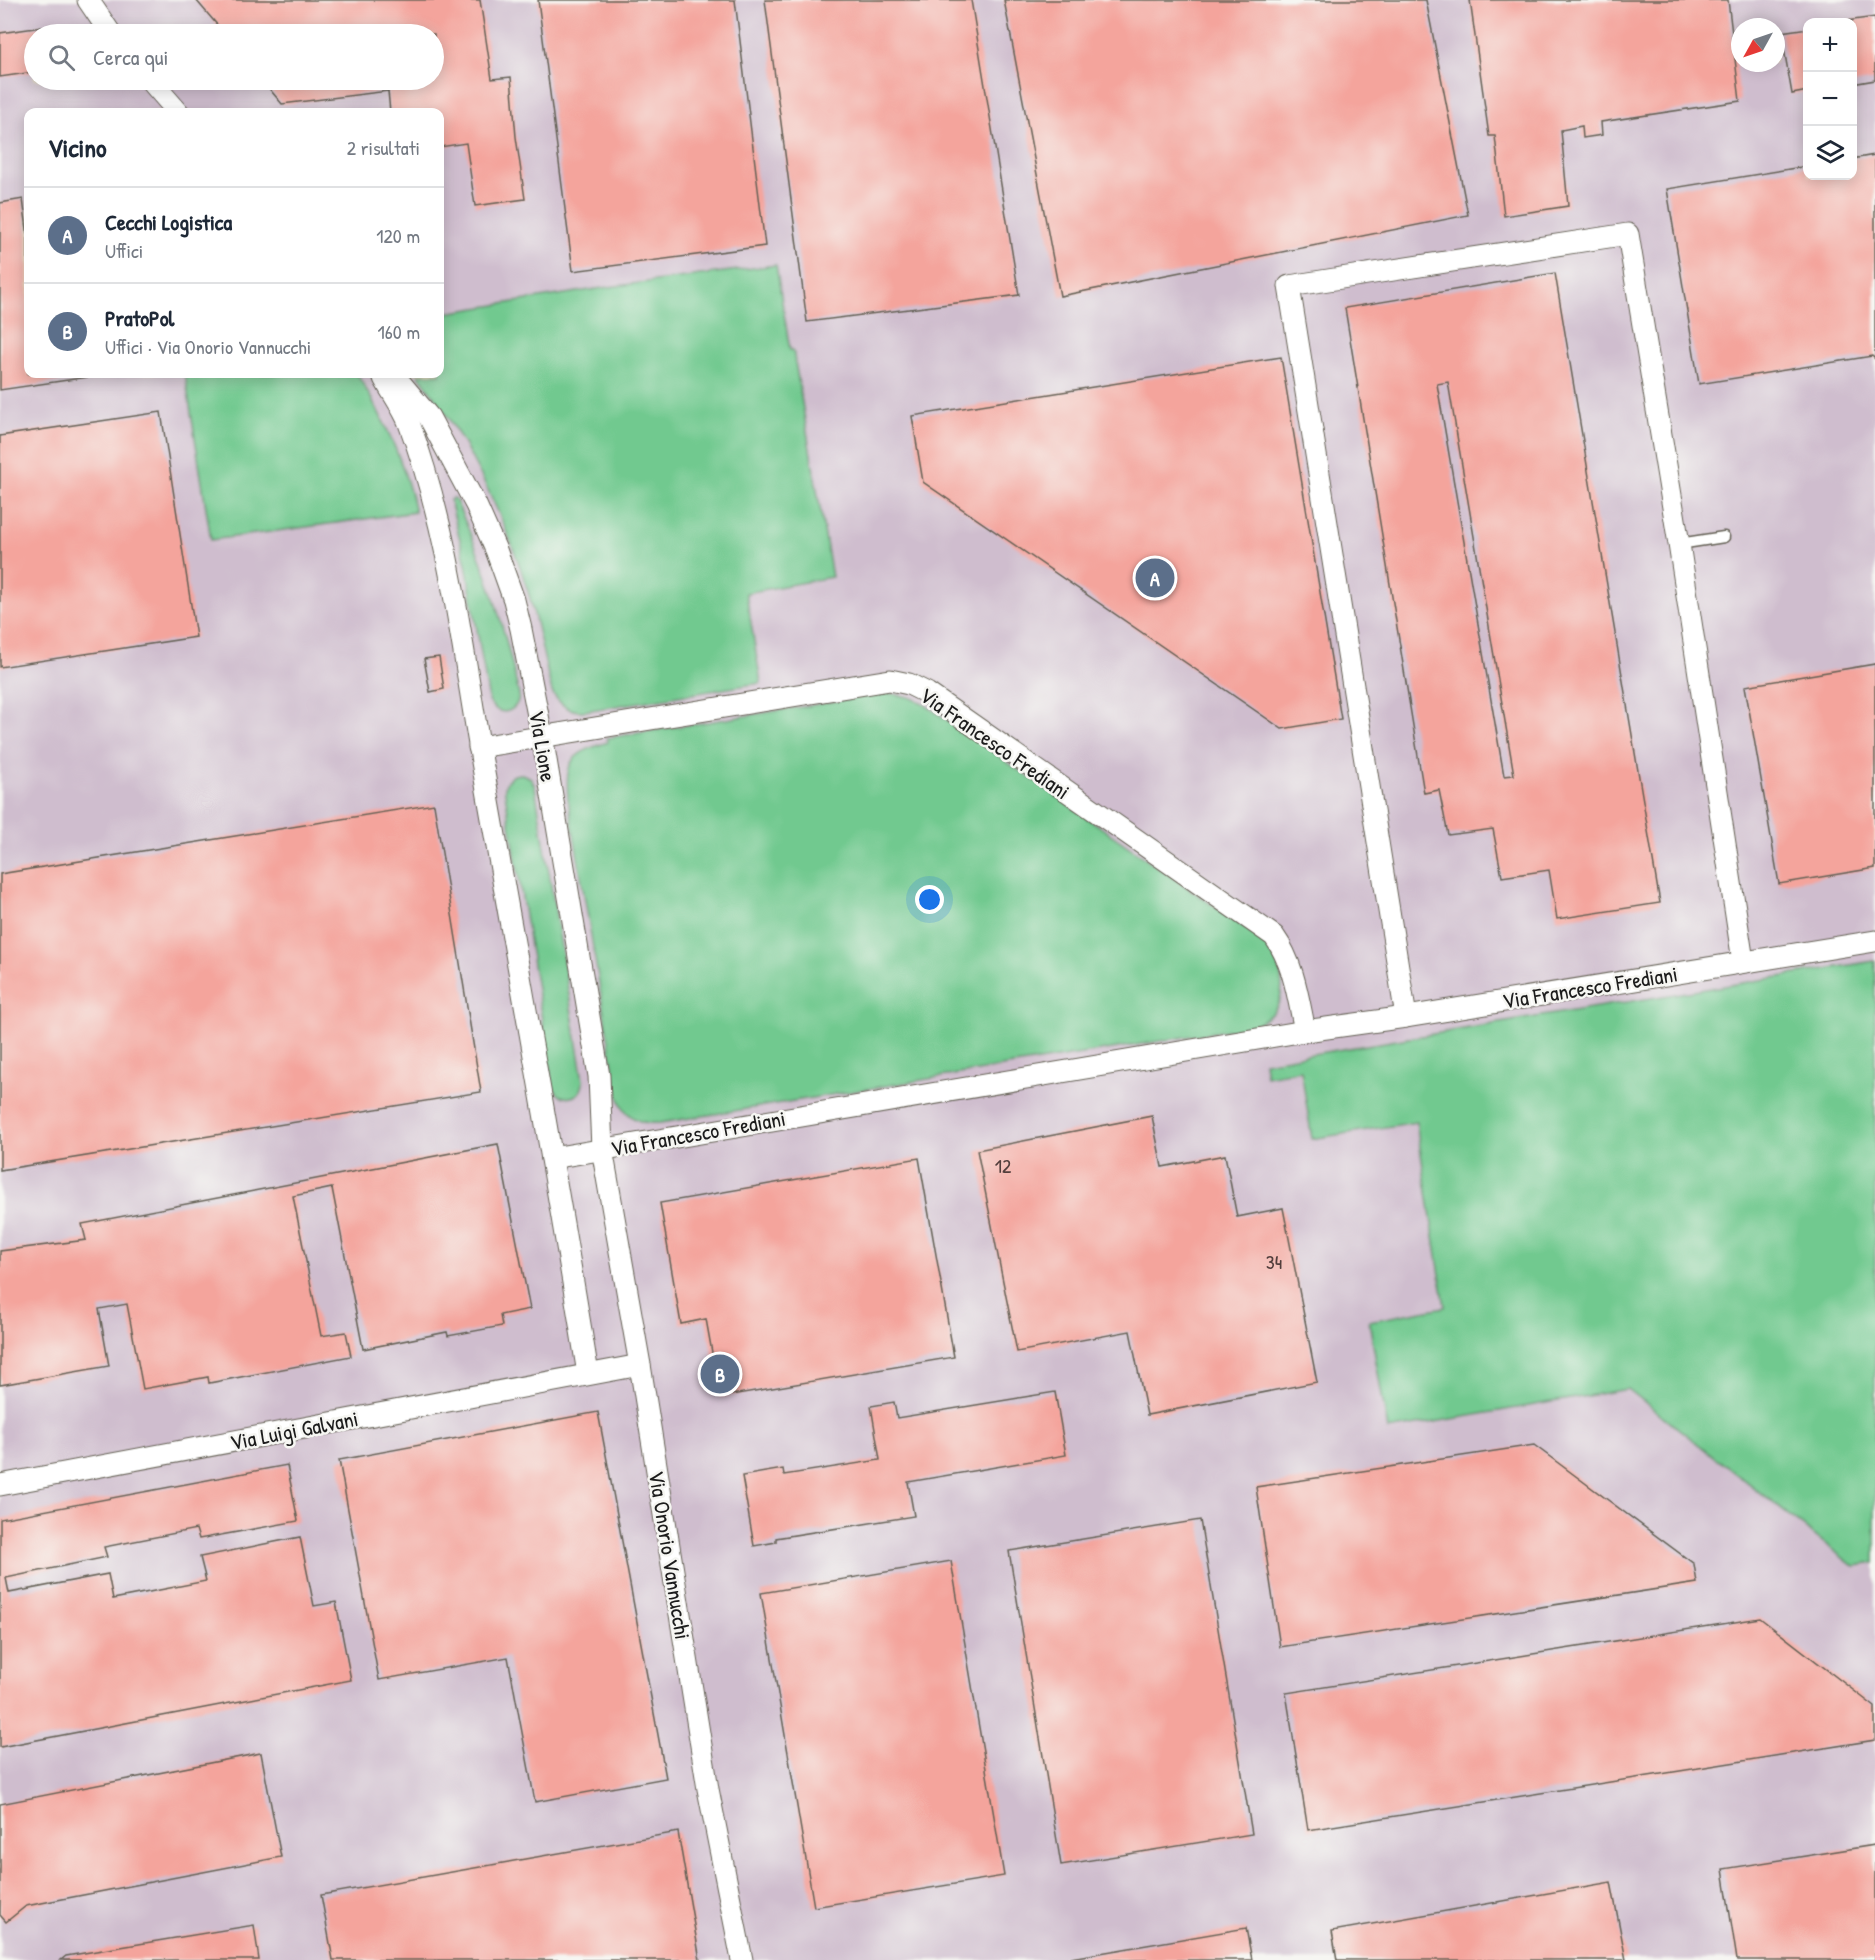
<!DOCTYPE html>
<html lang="it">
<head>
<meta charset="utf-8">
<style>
	body { margin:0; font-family:"Patrick Hand",sans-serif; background:#f6f6f7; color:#1f2937 }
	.controls { position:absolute; right:18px; top:18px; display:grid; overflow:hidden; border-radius:12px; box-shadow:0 3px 15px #0003 }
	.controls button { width:54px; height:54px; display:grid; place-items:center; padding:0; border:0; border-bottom:2px solid #e0e1e3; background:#fff; color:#1f2937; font:30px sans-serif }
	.compass { position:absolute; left:1731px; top:18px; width:54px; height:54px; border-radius:50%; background:#fff; box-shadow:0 3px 15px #0003; rotate:230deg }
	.you { position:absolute; left:930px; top:900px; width:21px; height:21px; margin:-15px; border:4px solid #fff; border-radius:50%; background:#1a73e8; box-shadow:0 0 0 9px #1a73e833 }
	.badge { display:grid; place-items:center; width:39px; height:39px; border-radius:50%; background:#d1495b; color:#fff; font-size:20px; font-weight:700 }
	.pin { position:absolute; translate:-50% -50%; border:3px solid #fff; box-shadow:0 2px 6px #0006 }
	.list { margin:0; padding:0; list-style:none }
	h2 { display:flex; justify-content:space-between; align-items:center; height:78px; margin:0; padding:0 24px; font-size:26px }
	h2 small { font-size:20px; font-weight:400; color:#747a83 }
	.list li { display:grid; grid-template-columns:39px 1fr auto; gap:18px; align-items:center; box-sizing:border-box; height:96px; padding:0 24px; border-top:2px solid #e0e1e3 }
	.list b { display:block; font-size:22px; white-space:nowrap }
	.list p { margin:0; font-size:20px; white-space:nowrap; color:#747a83 }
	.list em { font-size:20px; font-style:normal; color:#747a83 }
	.icon { flex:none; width:33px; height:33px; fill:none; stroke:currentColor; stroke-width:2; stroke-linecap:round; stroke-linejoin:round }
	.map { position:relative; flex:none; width:1875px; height:1960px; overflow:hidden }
	.search { position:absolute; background:#fff; box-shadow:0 3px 15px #0003; left:24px; top:24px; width:420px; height:66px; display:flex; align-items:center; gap:15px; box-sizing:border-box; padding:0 21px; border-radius:33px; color:#747a83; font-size:22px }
	.panel { position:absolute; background:#fff; box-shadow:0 3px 15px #0003; left:24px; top:108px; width:420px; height:270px; border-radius:12px }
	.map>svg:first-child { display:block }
</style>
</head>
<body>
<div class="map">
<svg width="1875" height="1960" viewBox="0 0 1875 1960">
	<rect width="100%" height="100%" fill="#f6f6f2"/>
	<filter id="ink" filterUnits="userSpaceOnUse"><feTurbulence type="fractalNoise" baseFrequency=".0167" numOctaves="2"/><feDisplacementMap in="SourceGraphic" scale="12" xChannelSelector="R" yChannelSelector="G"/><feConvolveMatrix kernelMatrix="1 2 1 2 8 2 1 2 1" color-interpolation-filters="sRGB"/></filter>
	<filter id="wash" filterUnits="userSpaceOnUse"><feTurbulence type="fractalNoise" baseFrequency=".008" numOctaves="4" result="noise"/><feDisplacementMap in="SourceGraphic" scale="24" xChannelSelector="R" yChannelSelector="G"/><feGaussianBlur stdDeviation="1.35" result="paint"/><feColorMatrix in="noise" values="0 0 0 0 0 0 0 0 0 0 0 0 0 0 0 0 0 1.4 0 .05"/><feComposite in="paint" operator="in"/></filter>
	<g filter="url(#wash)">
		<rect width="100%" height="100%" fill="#e9dfbc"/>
		<!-- industrial -->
		<path fill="#cfbdce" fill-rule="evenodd" d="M0,0H1875V961L1266,1061V1076L1300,1070L1312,1139L1416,1122L1445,1307L1388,1430L1628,1389L1852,1565L1855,1566L1875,1563V1960H0ZM1808,22H1852V176H1808ZM1740,27H1776V63H1740ZM34,34H434V80H34ZM28,112H440V374H28Z"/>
		<!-- green -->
		<g fill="#71c98f" stroke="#467256" stroke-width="1.5">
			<path d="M776,265L790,350H793L832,577L746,593L761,683L585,711C569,712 560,705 552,692C543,657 537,620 526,585C503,513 464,434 418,374H440V314L609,287Z"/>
			<path d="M185,374H357C383,416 405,463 415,512L211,540Z"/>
			<path d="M453,498L455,499C486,565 504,624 519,695C518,714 497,718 489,701L466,564L450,500Z"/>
			<path d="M888,693L909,697L921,702L1261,939C1282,960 1294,1002 1262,1021C1255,1025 1247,1026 1240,1028L660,1123C639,1125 624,1116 618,1096L568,799C565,759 571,754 608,742L607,738Z"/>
			<path d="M522,774L531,778L535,787L583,1081C583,1095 571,1101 559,1095L553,1087L505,793C504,781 510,774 522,774Z"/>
			<path d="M1875,961V1563L1855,1566L1852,1565L1628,1389L1388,1430L1369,1321L1445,1307L1416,1122L1312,1139L1301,1070L1266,1076L1264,1062Z"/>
		</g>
		<g id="blocks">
			<!-- building -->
			<g fill="#f4a49c" fill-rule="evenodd">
				<path d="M196,0H480L492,79L511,77L516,137L525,199L475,206L466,143L440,147V112H390L388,91L282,104L262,80H434V34H225Z"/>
				<path d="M538,0H735L765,246L573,271Z"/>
				<path d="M765,0H971L1019,295L807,322Z"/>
				<path d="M1004,0H1426L1468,215L1060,296Z"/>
				<path d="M1470,0H1728L1740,101L1601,122L1602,135L1583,138L1582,126L1561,130L1568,206L1504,216L1495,136H1489Z"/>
				<path d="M1875,17V80L1852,84V22L1846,21Z"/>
				<path d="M42,27L43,34H34V72L0,77V33Z"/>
				<path d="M1808,28V91L1792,94L1781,32Z"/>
				<path d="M1875,155V359L1872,356L1699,384L1667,189L1808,166V176H1852V159Z"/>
				<path d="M23,199L28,237V374L102,375L0,390V203Z"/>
				<path d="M1555,273L1660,903L1557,919L1549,870L1502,877L1493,829L1448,835L1439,790L1424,793L1345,308ZM1448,382L1514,775L1504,776L1437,384Z"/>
				<path d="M1281,357L1341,719L1282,729L923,482L912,416Z"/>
				<path d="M161,412L196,637L0,667V436Z"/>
				<path d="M439,657L444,689L430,692L424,659Z"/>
				<path d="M1875,664V868L1779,884L1745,686Z"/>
				<path d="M434,804L481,1092L0,1170V874Z"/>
				<path d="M1152,1116L1162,1167L1225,1155L1237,1217L1283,1208L1317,1382L1147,1415L1130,1331L1017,1352L977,1150Z"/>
				<path d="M498,1144L530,1309L500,1315L502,1326L448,1336L447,1332L363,1349L332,1188L293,1196L321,1336L346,1332L351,1356L209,1383L208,1377L143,1389L127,1304L99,1309L109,1366L0,1385V1251L86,1240L82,1224Z"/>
				<path d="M919,1158L954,1357L720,1397L706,1319L681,1324L660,1203Z"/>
				<path d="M1055,1392L1066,1455L908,1482L914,1516L776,1538V1542L754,1546L742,1476L783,1469L784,1475L880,1460L871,1406L894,1402L897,1418Z"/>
				<path d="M598,1412L666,1778L535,1802L508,1657L379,1680L339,1460Z"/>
				<path d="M1534,1445L1694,1564L1697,1583L1280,1647L1256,1487Z"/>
				<path d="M287,1465L298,1521L199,1539L196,1529L104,1547L107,1557L6,1578L9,1593L108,1574L113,1599L206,1581L200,1557L300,1537L314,1606L336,1602L351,1680L0,1747V1519Z"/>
				<path d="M1200,1520L1252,1834L1061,1865L1009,1551Z"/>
				<path d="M951,1561L1004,1876L814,1907L761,1593Z"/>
				<path d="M1760,1618L1875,1707V1740L1308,1830L1286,1693Z"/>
				<path d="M261,1753L281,1857L26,1906L6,1922L0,1915V1804Z"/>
				<path d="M678,1832L700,1960H333L321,1895Z"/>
				<path d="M1875,1845V1960H1737L1723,1869Z"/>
				<path d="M1611,1882L1626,1960H1337L1332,1931Z"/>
				<path d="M254,1925L259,1960H61L66,1956Z"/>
				<path d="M1246,1928L1252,1960H1066L1065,1959Z"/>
			</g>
		</g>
	</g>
	<g filter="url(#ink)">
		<use href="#blocks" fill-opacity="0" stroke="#646054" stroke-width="1.5"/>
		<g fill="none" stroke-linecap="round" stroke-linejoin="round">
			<defs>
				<path id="lane" d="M1679,544L1724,537"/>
				<g id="street">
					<path d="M88,0L111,34"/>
					<path d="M150,80L178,112"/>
					<path d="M393,374L429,417L476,505L496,550L514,600L521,629L542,736L599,1076L602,1149L640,1365L708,1789L742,1960"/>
					<path d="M384,378C392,393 403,408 409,423C451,536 463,656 484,773C519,973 556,1173 588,1374"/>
					<path d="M479,747L890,680L909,684L927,693L1274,936C1294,964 1298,997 1305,1031"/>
					<path d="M1406,1017L1289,286L1628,234L1679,544L1743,961"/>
					<path d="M552,1158L1305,1031L1406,1017L1875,941"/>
					<path d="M0,1485L640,1365"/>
				</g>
			</defs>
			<!-- lane casing -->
			<use href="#lane" stroke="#646054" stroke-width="13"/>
			<!-- street casing -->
			<use href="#street" stroke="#646054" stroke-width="23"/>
			<!-- lane -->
			<use href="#lane" stroke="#fff" stroke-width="10"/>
			<!-- street -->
			<use href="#street" stroke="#fff" stroke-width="21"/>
		</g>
	</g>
	<g text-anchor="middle" stroke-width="5" stroke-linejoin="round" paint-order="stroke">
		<!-- number labels -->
		<g font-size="20" fill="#523e3c">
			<text x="1003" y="1173">12</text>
			<text x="1274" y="1269">34</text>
		</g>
		<!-- street labels -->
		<g font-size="22" fill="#1c1c1c" stroke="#f6f6f2">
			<text transform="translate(995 743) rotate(35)" y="8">Via Francesco Frediani</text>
			<text transform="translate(543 746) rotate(80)" y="8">Via Lione</text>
			<text transform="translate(1590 987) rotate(-9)" y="8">Via Francesco Frediani</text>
			<text transform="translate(698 1133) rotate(-10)" y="8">Via Francesco Frediani</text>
			<text transform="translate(294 1430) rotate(-11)" y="8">Via Luigi Galvani</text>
			<text transform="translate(670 1555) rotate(81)" y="8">Via Onorio Vannucchi</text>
		</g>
	</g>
</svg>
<div class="controls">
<button>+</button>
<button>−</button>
<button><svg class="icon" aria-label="layers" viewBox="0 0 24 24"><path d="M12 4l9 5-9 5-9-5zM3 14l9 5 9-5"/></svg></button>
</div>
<svg class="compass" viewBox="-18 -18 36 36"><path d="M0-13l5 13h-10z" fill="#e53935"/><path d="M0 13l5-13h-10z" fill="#747a83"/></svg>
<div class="you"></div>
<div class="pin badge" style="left:1155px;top:578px;background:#5c6f8a">A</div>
<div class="pin badge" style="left:720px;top:1374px;background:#5c6f8a">B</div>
<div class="search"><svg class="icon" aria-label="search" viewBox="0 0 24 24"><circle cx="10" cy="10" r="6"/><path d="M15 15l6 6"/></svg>Cerca qui</div>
<section class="panel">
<h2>Vicino<small>2 risultati</small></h2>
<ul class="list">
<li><span class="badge" style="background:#5c6f8a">A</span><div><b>Cecchi Logistica</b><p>Uffici</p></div><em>120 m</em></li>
<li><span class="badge" style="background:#5c6f8a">B</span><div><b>PratoPol</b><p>Uffici · Via Onorio Vannucchi</p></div><em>160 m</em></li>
</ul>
</section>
</div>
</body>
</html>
